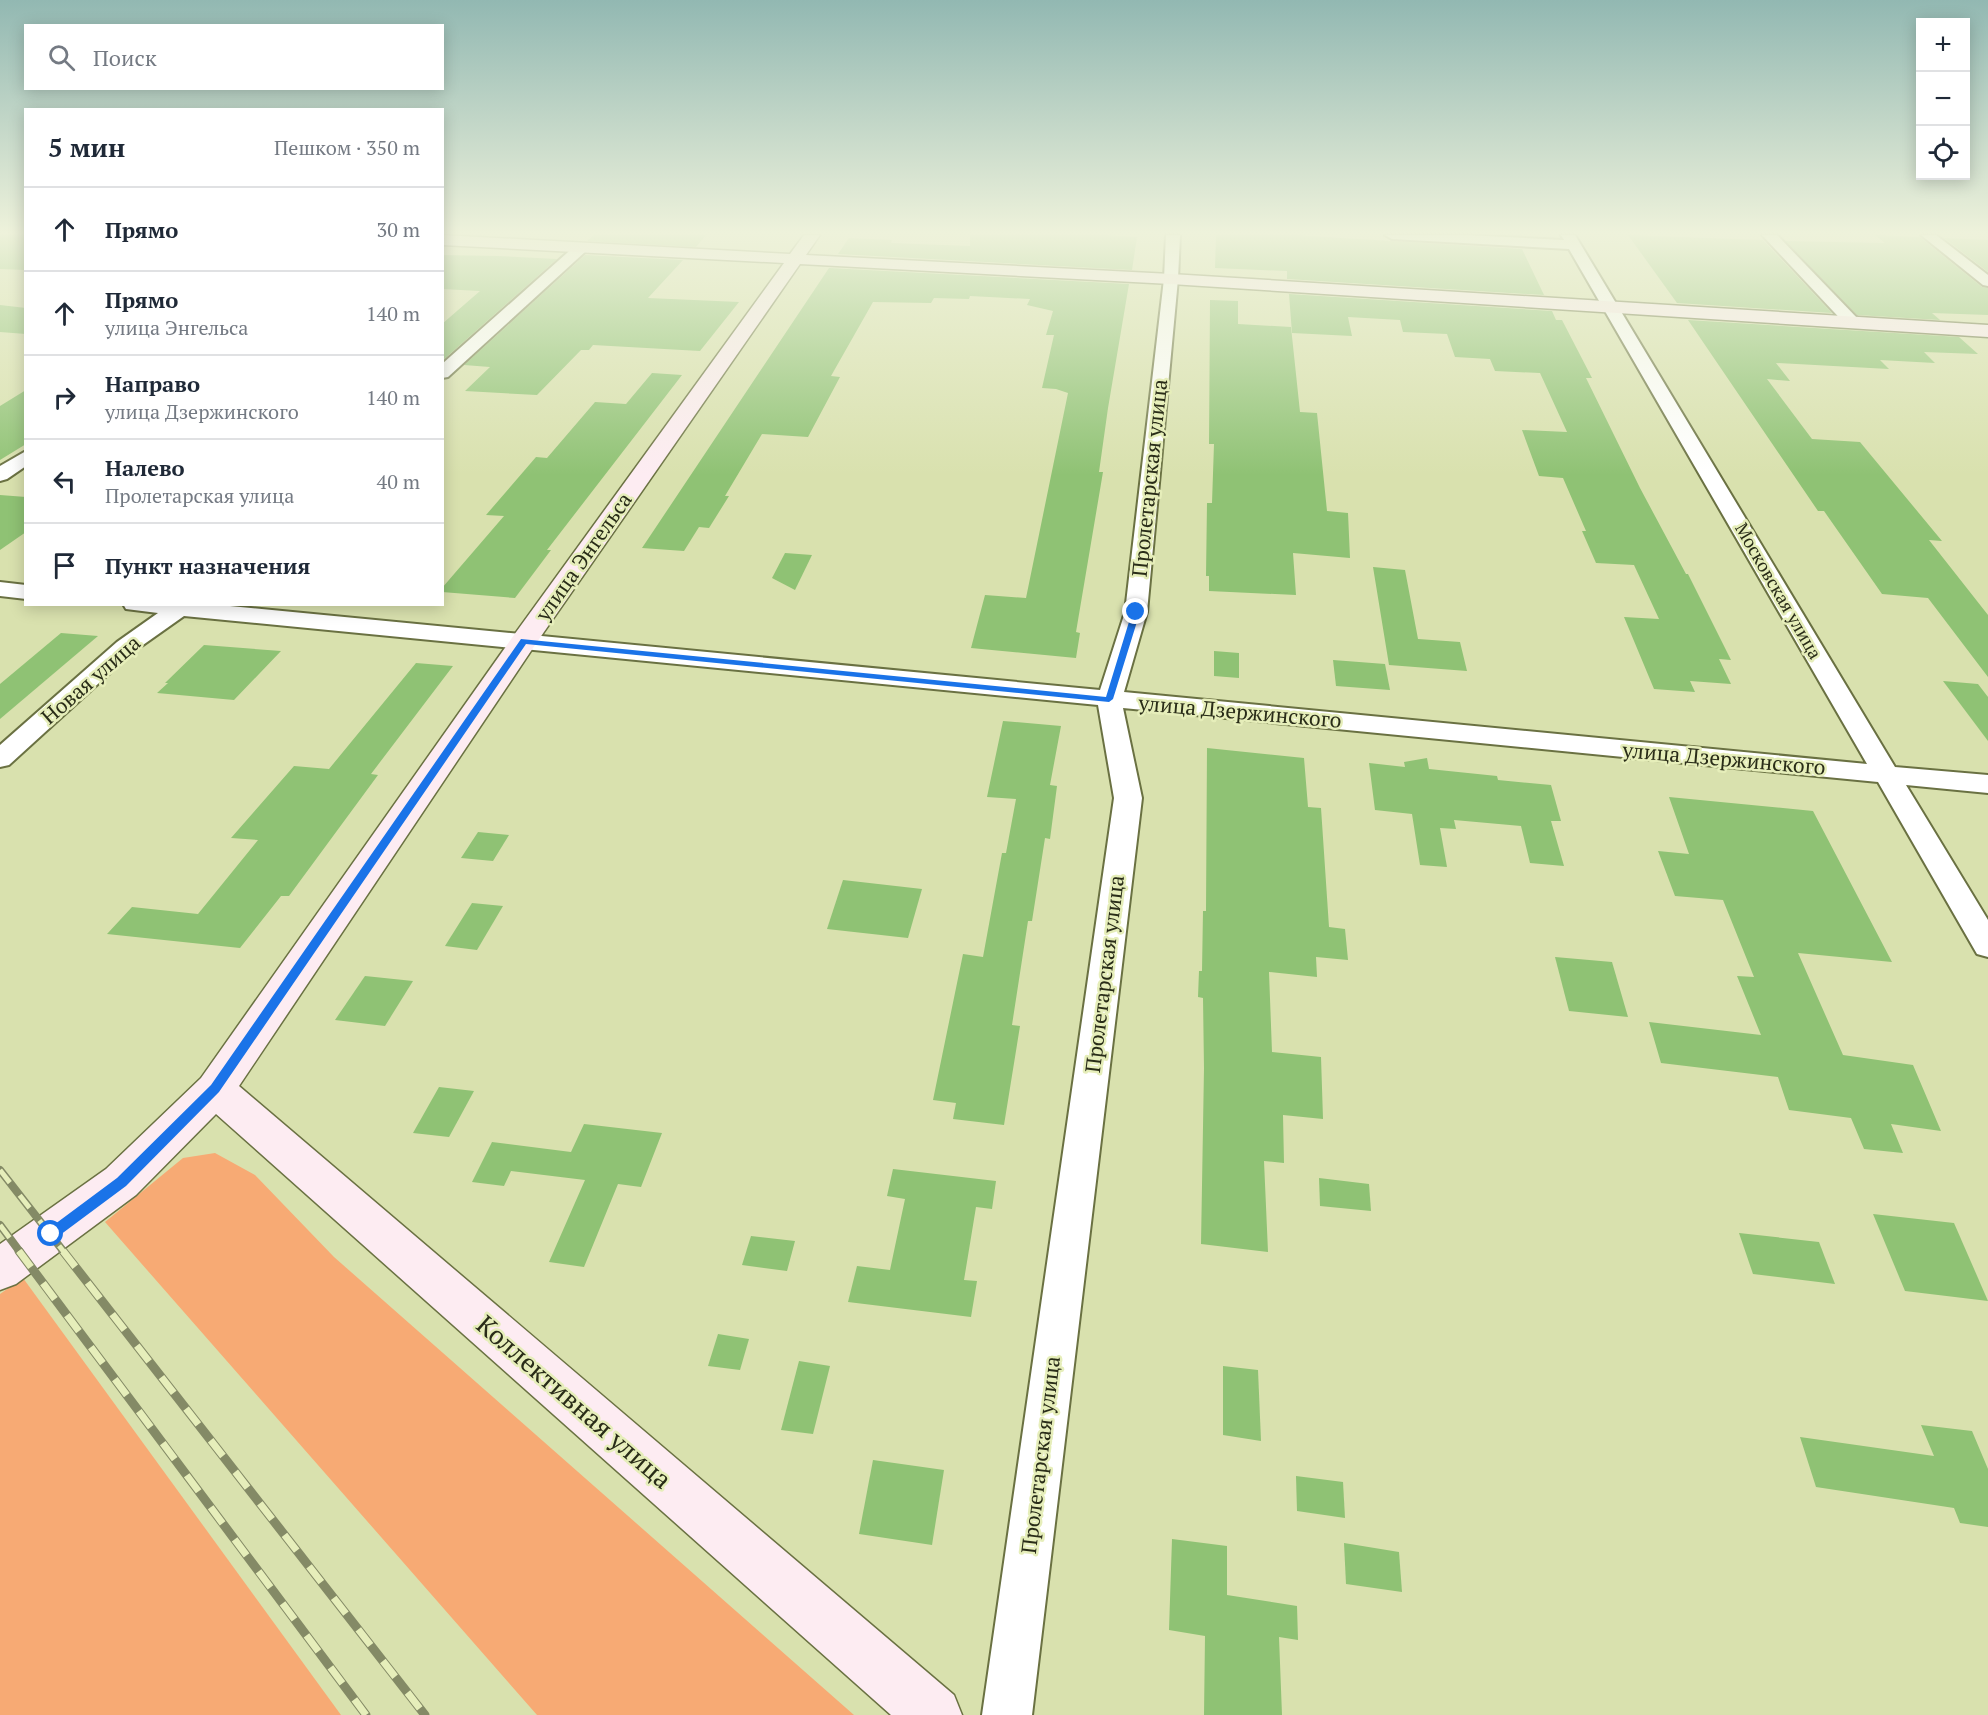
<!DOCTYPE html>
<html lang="ru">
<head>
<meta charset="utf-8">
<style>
	body { margin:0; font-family:"PT Serif",serif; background:#f6f6f7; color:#1f2937 }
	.controls { position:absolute; right:18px; top:18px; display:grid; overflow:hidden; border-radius:0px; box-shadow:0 3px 15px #0003 }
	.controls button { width:54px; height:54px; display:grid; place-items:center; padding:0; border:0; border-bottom:2px solid #e0e1e3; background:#fff; color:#1f2937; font:30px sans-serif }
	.stop { position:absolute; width:18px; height:18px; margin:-14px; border:4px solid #1a73e8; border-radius:50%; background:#fff }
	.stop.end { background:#1a73e8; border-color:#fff; box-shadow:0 2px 6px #0008 }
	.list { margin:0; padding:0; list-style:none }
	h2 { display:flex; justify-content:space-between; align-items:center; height:78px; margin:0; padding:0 24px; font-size:26px }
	h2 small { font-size:20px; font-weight:400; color:#747a83 }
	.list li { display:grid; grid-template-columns:39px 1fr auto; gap:18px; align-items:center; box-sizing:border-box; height:84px; padding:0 24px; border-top:2px solid #e0e1e3 }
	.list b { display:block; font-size:22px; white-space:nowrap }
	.list p { margin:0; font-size:20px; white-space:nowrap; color:#747a83 }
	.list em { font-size:20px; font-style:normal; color:#747a83 }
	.icon { flex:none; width:33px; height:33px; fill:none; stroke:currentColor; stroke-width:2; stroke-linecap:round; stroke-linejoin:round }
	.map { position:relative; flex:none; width:1988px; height:1715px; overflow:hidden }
	.search { position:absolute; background:#fff; box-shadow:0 3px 15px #0003; left:24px; top:24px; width:420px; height:66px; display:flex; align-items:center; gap:15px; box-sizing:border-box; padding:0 21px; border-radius:0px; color:#747a83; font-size:22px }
	.panel { position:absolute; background:#fff; box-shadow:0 3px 15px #0003; left:24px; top:108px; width:420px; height:498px; border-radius:0px }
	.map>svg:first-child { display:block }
</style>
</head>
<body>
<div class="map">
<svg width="1988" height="1715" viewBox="0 0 1988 1715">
	<rect width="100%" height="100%" fill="#d9e1ae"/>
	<!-- green -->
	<g fill="#f7aa74">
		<path d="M215,1153L255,1175L334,1257L854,1715H537L105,1222L183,1158Z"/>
		<path d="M23,1278L341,1715H0V1294Z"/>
	</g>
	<!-- building -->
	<g fill="#8fc274">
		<path d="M0,235H26V270L0,269Z"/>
		<path d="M594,235H706L696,247L587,241Z"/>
		<path d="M970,235H1101L1137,237L1132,270L838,254L849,238L892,240L891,243L970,246Z"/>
		<path d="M1216,235H1294L1522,249L1544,295L1287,279V271L1215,268Z"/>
		<path d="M1628,235L1763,240L1832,313L1677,303Z"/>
		<path d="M1875,235L1920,237L1982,287L1988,288V315L1932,313L1940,320L1857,315L1785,241L1885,243Z"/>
		<path d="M1944,238L1988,240V272Z"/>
		<path d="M442,255L498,256L557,259L442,361V324L480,291L442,289Z"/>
		<path d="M585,255L683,260L648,298L739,302L700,351L593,345L589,350H581L537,395L465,391L490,367L464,365Z"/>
		<path d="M829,268L1129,284L1108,408L1099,472H1103L1076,632L1080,633L1076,658L971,648L985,595L1026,598L1068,393L1056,389L1042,388L1054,335H1046L1053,311L1027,305L1030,299L970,296L969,299L934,298L931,303L873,302L831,376L840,377L808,437L762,434L725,496H729L709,528L699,527L684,551L642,548Z"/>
		<path d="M1289,294L1552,311L1556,320H1562L1592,378H1586L1640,488L1686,574H1688L1731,660L1719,659L1731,684L1690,681L1695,692L1654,689L1624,617L1659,619L1634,565L1596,563L1582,531H1586L1563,478L1539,476L1522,430L1567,432L1540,373L1495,371L1490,359L1455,357L1447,334L1403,332L1400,320L1348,317L1352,336L1292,333Z"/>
		<path d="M1210,300L1238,301V324L1291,327L1300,412L1317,413L1327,511L1348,513L1350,558L1293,553L1296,595L1209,591V576H1206L1207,503H1212L1214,444H1209Z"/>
		<path d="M0,305L26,308V334L0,332Z"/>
		<path d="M1688,320L1959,337L1978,354L1924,352L1935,363L1880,360L1889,369L1776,363L1790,381L1767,379L1812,439L1860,442L1942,541L1929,540L1988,615V677L1928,598L1882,594L1824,511H1818Z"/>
		<path d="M652,373L682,375L547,550H551L515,598L442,592V588L504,516L486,515L536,457L547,458L595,402L626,404Z"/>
		<path d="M26,390V444L0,460V406Z"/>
		<path d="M0,495L26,497V532L0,550Z"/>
		<path d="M785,553L812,555L795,590L772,578Z"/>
		<path d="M1373,567L1405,570L1418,639L1460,642L1467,671L1389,665Z"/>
		<path d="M61,633L98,636L0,719V684Z"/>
		<path d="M204,645L281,651L234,700L157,693L168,683H165Z"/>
		<path d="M1214,651L1239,653V678L1214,676Z"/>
		<path d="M1333,660L1385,664L1390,690L1336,686Z"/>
		<path d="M416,663L453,666L371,774L378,775L289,896H281L240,948L107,934L132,907L198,914L258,840L231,838L294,766L329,769Z"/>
		<path d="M1943,681L1978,684L1988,697V741Z"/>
		<path d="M1003,721L1061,726L1050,785L1057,786L1050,839L1045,838L1032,921H1028L1012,1025L1020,1026L1004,1125L953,1119L956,1103L933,1100L963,954L983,957L1002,853H1006L1016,799L987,797Z"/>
		<path d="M1207,748L1304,758L1308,807L1321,808L1329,927L1345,929L1348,960L1316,957L1317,977L1269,972L1272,1052L1321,1057L1323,1119L1283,1115L1284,1163L1264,1161L1268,1252L1201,1244L1204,1068L1203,998L1198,997L1199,971H1202L1203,911H1206Z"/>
		<path d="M1427,758L1429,769L1497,776L1498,780L1551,785L1561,821H1551L1564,866L1530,863L1521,826L1454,820L1456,829L1440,828L1447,867L1420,865L1412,814L1375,810L1369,763L1405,767L1404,762Z"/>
		<path d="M1669,797L1813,811L1892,962L1798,953L1843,1055L1913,1065L1941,1131L1891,1124L1903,1153L1864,1149L1851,1118L1789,1110L1778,1077L1661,1063L1649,1022L1761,1035L1737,976L1754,977L1723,900L1675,896L1658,851L1689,854Z"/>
		<path d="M478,832L509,835L493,861L461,858Z"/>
		<path d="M843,880L922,889L908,938L827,929Z"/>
		<path d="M472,903L503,906L477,950L445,946Z"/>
		<path d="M1555,957L1612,962L1628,1017L1569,1011Z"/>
		<path d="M365,976L413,981L385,1026L335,1020Z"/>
		<path d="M439,1087L474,1091L449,1137L413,1133Z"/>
		<path d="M584,1124L662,1133L641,1187L618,1184L584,1267L549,1262L585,1180L511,1171L504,1186L472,1182L492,1142L571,1152Z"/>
		<path d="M893,1169L996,1181L992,1209L976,1207L964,1280L977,1281L971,1317L848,1302L857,1266L890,1270L905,1199L887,1196Z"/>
		<path d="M1319,1178L1369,1184L1371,1211L1320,1206Z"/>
		<path d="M1873,1214L1954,1223L1988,1301L1905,1291Z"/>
		<path d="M1739,1233L1819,1242L1835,1284L1753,1274Z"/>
		<path d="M751,1236L795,1241L787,1271L742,1265Z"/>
		<path d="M718,1334L749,1339L740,1370L708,1366Z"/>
		<path d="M799,1361L830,1366L813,1434L781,1430Z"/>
		<path d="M1223,1366L1258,1370L1261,1441L1223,1435Z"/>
		<path d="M1921,1425L1972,1431L1988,1469V1527L1960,1523L1954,1508L1816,1487L1800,1437L1934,1456Z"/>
		<path d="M873,1460L944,1470L932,1545L859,1534Z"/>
		<path d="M1296,1476L1343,1482L1345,1518L1297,1511Z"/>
		<path d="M1172,1539L1227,1546V1595L1297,1606L1298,1640L1279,1637L1282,1715H1204L1205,1636L1169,1630Z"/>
		<path d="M1344,1543L1399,1552L1402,1592L1346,1584Z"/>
	</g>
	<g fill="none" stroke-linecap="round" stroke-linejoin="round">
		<defs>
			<g id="street">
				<path d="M1166,235H1180L1178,279L1147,612L1124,692L1867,764L1569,249L1392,239L1385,235H1466L1564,240L1561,235H1575L1895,767L1988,775V793L1906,785L1988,920V957L1977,954L1878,782L1123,708L1142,798L1032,1715H982L1114,798L1098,705L184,616L133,652L9,765L0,767V745L117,642L158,613L126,609L123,604H209L1100,690L1125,612L1164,279Z"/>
				<path d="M1762,235H1777L1859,320L1861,323L1859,326H1847Z"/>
				<path d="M1921,235H1936L1988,275V286L1983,285Z"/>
				<path d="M581,244L588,248L586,251L448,377L442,378V364L576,245Z"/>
				<path d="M26,451V466L7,479L0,481V466Z"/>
				<path d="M0,582L26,585V599L0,596Z"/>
			</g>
			<path id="secondary" d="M442,235L790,254L804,235H820L806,255L1171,274L1988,325V337L1171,284L800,264L537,642L239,1086L954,1695L962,1715H891L216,1114L136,1195L16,1284L0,1290V1244L106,1169L201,1078L514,635L784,263L442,245Z"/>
		</defs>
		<!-- street casing -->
		<use href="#street" stroke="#6a7142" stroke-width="4"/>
		<!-- secondary casing -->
		<use href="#secondary" stroke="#6a7142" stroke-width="3"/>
		<!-- street -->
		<use href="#street" fill="#fff" fill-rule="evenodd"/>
		<!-- secondary -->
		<use href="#secondary" fill="#fdecf2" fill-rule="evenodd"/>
		<defs>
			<g id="rail-far1">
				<path d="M0,1170L64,1252"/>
				<path d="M0,1225L20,1252"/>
			</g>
			<g id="rail">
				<path d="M19,1251L366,1715"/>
				<path d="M63,1251L425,1715"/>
			</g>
		</defs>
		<!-- rail-far1 casing -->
		<use href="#rail-far1" stroke="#848a66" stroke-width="8"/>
		<!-- rail casing -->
		<use href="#rail" stroke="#848a66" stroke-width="9"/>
		<!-- rail-far1 -->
		<use href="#rail-far1" stroke="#e6eeba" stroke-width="5" stroke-dasharray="16" stroke-linecap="butt"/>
		<!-- rail -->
		<use href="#rail" stroke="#e6eeba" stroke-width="7" stroke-dasharray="20" stroke-linecap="butt"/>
	</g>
	<!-- sky -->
	<linearGradient id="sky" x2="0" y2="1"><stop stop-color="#92b8b2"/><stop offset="0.49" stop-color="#eef2db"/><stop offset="1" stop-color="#eef2db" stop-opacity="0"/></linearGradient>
	<rect width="1988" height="475" fill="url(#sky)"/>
	<!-- route -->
	<path fill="#1a73e8" d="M1136,609L1140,612L1113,699L1109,702L526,644L219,1092L126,1186L56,1238H47L45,1234L47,1230L117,1178L211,1085L521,639L1106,697L1132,612Z"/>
	<g text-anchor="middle" stroke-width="5" stroke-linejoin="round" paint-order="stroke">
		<!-- far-street labels -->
		<g font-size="18" fill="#292c18" stroke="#e6eeba">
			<text transform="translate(1778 591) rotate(60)" y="6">Московская улица</text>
		</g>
		<!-- street labels -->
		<g font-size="21" fill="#292c18" stroke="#e6eeba">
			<text transform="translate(1150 478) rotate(-84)" y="7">Пролетарская улица</text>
			<text transform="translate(584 557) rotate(-55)" y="7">улица Энгельса</text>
			<text transform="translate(91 680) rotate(-41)" y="7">Новая улица</text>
			<text transform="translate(1240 712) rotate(5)" y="7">улица Дзержинского</text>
			<text transform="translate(1724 759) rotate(5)" y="7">улица Дзержинского</text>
			<text transform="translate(1105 974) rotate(-83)" y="7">Пролетарская улица</text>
			<text transform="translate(1041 1455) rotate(-83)" y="7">Пролетарская улица</text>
		</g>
		<!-- near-street labels -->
		<g font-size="26" fill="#292c18" stroke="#e6eeba">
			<text transform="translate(574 1402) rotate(41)" y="9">Коллективная улица</text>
		</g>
	</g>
</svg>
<div class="controls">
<button>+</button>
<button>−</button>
<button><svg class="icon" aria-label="locate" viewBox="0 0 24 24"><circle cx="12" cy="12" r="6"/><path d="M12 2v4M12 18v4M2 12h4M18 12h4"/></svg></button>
</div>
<div class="stop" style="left:51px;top:1234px"></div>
<div class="stop end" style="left:1136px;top:612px"></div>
<div class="search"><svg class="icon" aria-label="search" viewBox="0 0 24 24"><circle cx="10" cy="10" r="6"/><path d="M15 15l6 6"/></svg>Поиск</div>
<section class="panel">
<h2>5 мин<small>Пешком · 350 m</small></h2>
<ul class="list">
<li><svg class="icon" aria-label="ahead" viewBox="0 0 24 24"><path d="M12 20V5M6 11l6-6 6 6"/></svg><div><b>Прямо</b></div><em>30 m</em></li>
<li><svg class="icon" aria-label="ahead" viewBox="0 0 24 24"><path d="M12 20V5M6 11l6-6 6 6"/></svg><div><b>Прямо</b><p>улица Энгельса</p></div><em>140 m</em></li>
<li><svg class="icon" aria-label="right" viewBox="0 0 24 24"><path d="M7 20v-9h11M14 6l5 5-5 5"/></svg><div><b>Направо</b><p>улица Дзержинского</p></div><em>140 m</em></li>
<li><svg class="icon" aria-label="left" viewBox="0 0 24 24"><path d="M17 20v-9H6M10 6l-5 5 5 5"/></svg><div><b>Налево</b><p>Пролетарская улица</p></div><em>40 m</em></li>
<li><svg class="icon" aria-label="arrive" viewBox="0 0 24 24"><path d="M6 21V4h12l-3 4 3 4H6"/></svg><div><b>Пункт назначения</b></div></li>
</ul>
</section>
</div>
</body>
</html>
